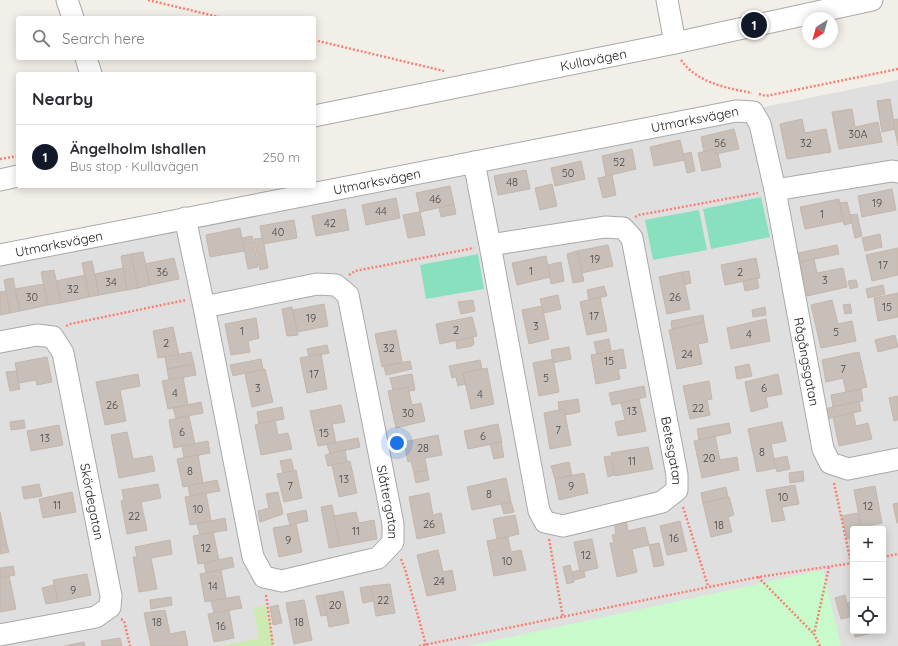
<!DOCTYPE html>
<html lang="en">
<head>
<meta charset="utf-8">
<style>
	body { margin:0; font-family:Quicksand,sans-serif; background:#f2f2f3; color:#2b2b33 }
	.controls { position:absolute; right:12px; bottom:12px; display:grid; overflow:hidden; border-radius:4px; box-shadow:0 2px 10px #0003 }
	.controls button { width:36px; height:36px; display:grid; place-items:center; padding:0; border:0; border-bottom:1px solid #e1e1e2; background:#fff; color:#2b2b33; font:20px sans-serif }
	.compass { position:absolute; left:802px; top:12px; width:36px; height:36px; border-radius:50%; background:#fff; box-shadow:0 2px 10px #0003; rotate:217deg }
	.you { position:absolute; left:397px; top:443px; width:14px; height:14px; margin:-10px; border:3px solid #fff; border-radius:50%; background:#1a73e8; box-shadow:0 0 0 6px #1a73e833 }
	.badge { display:grid; place-items:center; width:26px; height:26px; border-radius:50%; background:#111827; color:#fff; font-size:13px; font-weight:700 }
	.pin { position:absolute; translate:-50% -50%; border:2px solid #fff; box-shadow:0 1px 4px #0006 }
	.list { margin:0; padding:0; list-style:none }
	h2 { display:flex; justify-content:space-between; align-items:center; height:52px; margin:0; padding:0 16px; font-size:17px }
	h2 small { font-size:13px; font-weight:400; color:#7c7c81 }
	.list li { display:grid; grid-template-columns:26px 1fr auto; gap:12px; align-items:center; box-sizing:border-box; height:64px; padding:0 16px; border-top:1px solid #e1e1e2 }
	.list b { display:block; font-size:15px; white-space:nowrap }
	.list p { margin:0; font-size:13px; white-space:nowrap; color:#7c7c81 }
	.list em { font-size:13px; font-style:normal; color:#7c7c81 }
	.icon { flex:none; width:22px; height:22px; fill:none; stroke:currentColor; stroke-width:2; stroke-linecap:round; stroke-linejoin:round }
	.map { position:relative; flex:none; width:898px; height:646px; overflow:hidden }
	.search { position:absolute; background:#fff; box-shadow:0 2px 10px #0003; left:16px; top:16px; width:300px; height:44px; display:flex; align-items:center; gap:10px; box-sizing:border-box; padding:0 14px; border-radius:4px; color:#7c7c81; font-size:15px }
	.panel { position:absolute; background:#fff; box-shadow:0 2px 10px #0003; left:16px; top:72px; width:300px; height:116px; border-radius:4px }
	.map>svg:first-child { display:block }
</style>
</head>
<body>
<div class="map">
<svg width="898" height="646" viewBox="0 0 898 646">
	<rect width="100%" height="100%" fill="#f2efe9"/>
	<!-- residential -->
	<path fill="#e0dfdf" fill-rule="evenodd" d="M898,80V646H0V262ZM853,529H883V631H853Z"/>
	<!-- grass -->
	<path fill="#cdebb0" d="M266,606L274,646H221L259,638L253,608Z"/>
	<!-- park -->
	<path fill="#c8facc" d="M823,570L841,646H468Z"/>
	<!-- pitch -->
	<g fill="#88e0be">
		<path d="M761,197L770,237L711,249L703,209Z"/>
		<path d="M699,210L707,250L653,260L645,220Z"/>
		<path d="M478,254L484,289L426,299L420,265Z"/>
	</g>
	<!-- building -->
	<g fill="#c7bfb8" stroke="#c4b6ab">
		<path d="M890,99L895,129L882,132L877,101Z"/>
		<path d="M852,109L855,127L878,122L882,142L839,149L832,112Z"/>
		<path d="M802,119L805,133L826,129L831,152L787,159L780,124Z"/>
		<path d="M898,119V146L893,120Z"/>
		<path d="M734,129L739,149L716,154L715,149L704,152L701,137Z"/>
		<path d="M680,140L685,160L654,166L650,147Z"/>
		<path d="M632,149L636,169L606,176L602,156Z"/>
		<path d="M715,149L716,154H718L721,167L702,171L698,153Z"/>
		<path d="M691,152L695,171L687,173L683,154Z"/>
		<path d="M581,161L585,179L555,186L551,168Z"/>
		<path d="M526,170L530,189L498,195L494,176Z"/>
		<path d="M612,175L616,195L603,198L598,178Z"/>
		<path d="M552,184L557,206L540,210L535,188Z"/>
		<path d="M450,186L454,204L420,212L416,193Z"/>
		<path d="M892,189L896,210L862,217L858,196Z"/>
		<path d="M396,198L400,218L366,225L362,205Z"/>
		<path d="M839,199L844,221L805,229L800,207Z"/>
		<path d="M847,202L852,223L844,225L840,203Z"/>
		<path d="M454,204L456,214L441,217L439,208Z"/>
		<path d="M345,209L349,230L316,236L312,216Z"/>
		<path d="M420,212L425,235L408,238L403,215Z"/>
		<path d="M857,214L862,236L855,238L850,215Z"/>
		<path d="M294,220L297,238L263,244L260,226Z"/>
		<path d="M240,228L244,251L210,257L206,235Z"/>
		<path d="M880,234L882,247L865,251L862,238Z"/>
		<path d="M252,236L258,267L248,269L242,238Z"/>
		<path d="M263,238L268,268L260,270L254,239Z"/>
		<path d="M608,245L613,266L582,273L577,251Z"/>
		<path d="M837,245L839,254L800,262L798,253Z"/>
		<path d="M898,248V275L872,281L866,255Z"/>
		<path d="M577,251L584,281L573,283L567,254Z"/>
		<path d="M143,252L150,285L138,288L131,254Z"/>
		<path d="M131,254L138,288L127,290L121,256Z"/>
		<path d="M546,256L550,277L517,285L512,263Z"/>
		<path d="M174,258L179,279L150,285L145,264Z"/>
		<path d="M756,258L760,278L725,285L721,265Z"/>
		<path d="M814,259L817,273L843,268L847,287L807,296L800,262Z"/>
		<path d="M92,261L99,295L89,297L82,263Z"/>
		<path d="M561,262L564,281L551,284L548,265Z"/>
		<path d="M123,268L127,290L99,295L95,274Z"/>
		<path d="M54,270L61,303L48,305L41,272Z"/>
		<path d="M689,271L691,283L684,285L682,272Z"/>
		<path d="M682,272L690,309L667,314L659,277Z"/>
		<path d="M85,275L89,297L61,303L56,281Z"/>
		<path d="M13,278L20,311L10,313L4,280Z"/>
		<path d="M757,278L759,288L745,291L743,281Z"/>
		<path d="M856,280L858,287L850,289L848,281Z"/>
		<path d="M44,284L48,305L20,311L15,289Z"/>
		<path d="M883,285L885,294L868,298L866,289Z"/>
		<path d="M604,286L607,296L589,300L587,290Z"/>
		<path d="M6,291L10,313L0,315V292Z"/>
		<path d="M898,293V317L878,321L874,298Z"/>
		<path d="M558,295L561,309L544,313L540,299Z"/>
		<path d="M600,297L607,331L587,335L580,302Z"/>
		<path d="M473,300L475,311L461,314L458,302Z"/>
		<path d="M832,300L838,324L852,321L856,341L821,348L811,305Z"/>
		<path d="M324,304L328,326L297,332L293,310Z"/>
		<path d="M850,304L852,313L845,314L843,305Z"/>
		<path d="M542,306L549,339L529,344L522,310Z"/>
		<path d="M292,307L298,335L287,336L282,309Z"/>
		<path d="M765,307L766,315L753,317L752,310Z"/>
		<path d="M703,315L704,322L672,329L671,321Z"/>
		<path d="M472,317L477,336L440,344L436,324Z"/>
		<path d="M256,318L259,338L248,341L250,352L231,355L225,324Z"/>
		<path d="M766,319L770,341L731,349L727,328Z"/>
		<path d="M704,322L708,342L698,344L702,364L677,369L669,330Z"/>
		<path d="M173,327L179,355L158,358L153,331Z"/>
		<path d="M396,330L402,362L382,367L375,334Z"/>
		<path d="M895,335L898,347L878,352L875,340Z"/>
		<path d="M473,337L474,344L472,346L457,349L456,341Z"/>
		<path d="M609,339L611,351L597,354L594,342Z"/>
		<path d="M327,345L329,353L309,357L307,349Z"/>
		<path d="M569,347L571,359L553,363L551,350Z"/>
		<path d="M623,349L626,368L618,369L620,379L596,384L591,355Z"/>
		<path d="M191,352L194,364L167,369L165,357Z"/>
		<path d="M859,352L867,387L846,392L843,378L826,382L822,360Z"/>
		<path d="M321,354L327,389L307,393L300,358Z"/>
		<path d="M47,357L52,382L37,385L36,380L19,383L15,363Z"/>
		<path d="M261,359L263,369L233,376L230,365Z"/>
		<path d="M553,359L559,392L539,396L533,363Z"/>
		<path d="M480,360L482,369L463,373L465,384L458,386L456,377L452,378L449,366Z"/>
		<path d="M410,361L412,369L386,375L384,366Z"/>
		<path d="M194,364L196,375L169,380L167,369Z"/>
		<path d="M749,364L752,376L737,379L735,367Z"/>
		<path d="M487,368L494,404L471,409L463,373Z"/>
		<path d="M265,369L273,402L252,407L245,374Z"/>
		<path d="M16,371L20,389L10,391L6,372Z"/>
		<path d="M138,374L140,386L120,390L126,421L105,425L96,382Z"/>
		<path d="M412,374L415,390L409,391L408,387L393,390L390,378Z"/>
		<path d="M778,374L782,394L766,397L768,407L751,412L745,382Z"/>
		<path d="M183,377L188,405L168,409L162,381Z"/>
		<path d="M709,381L712,399L707,400L710,415L690,419L683,386Z"/>
		<path d="M644,386L646,397L612,405L609,393Z"/>
		<path d="M408,387L412,405L421,403L425,421L396,428L388,391Z"/>
		<path d="M861,389L863,401L833,407L831,395Z"/>
		<path d="M898,396V420L894,421L889,398Z"/>
		<path d="M578,399L580,412L565,415L564,409L559,410L558,402Z"/>
		<path d="M639,399L646,431L618,436L615,422L625,420L621,403Z"/>
		<path d="M859,401L861,411L826,419L824,409Z"/>
		<path d="M201,402L203,413L176,418L173,408Z"/>
		<path d="M341,405L345,422L332,424L336,443L318,446L310,411Z"/>
		<path d="M282,407L284,419L259,424L257,412Z"/>
		<path d="M564,409L571,445L550,449L544,413Z"/>
		<path d="M853,413L856,426L868,423L872,439L839,446L833,417Z"/>
		<path d="M189,416L195,444L174,448L169,420Z"/>
		<path d="M24,420L25,428L11,430L10,422Z"/>
		<path d="M275,420L278,435L288,433L292,449L261,455L255,425Z"/>
		<path d="M782,422L786,441L771,444L776,468L757,472L748,429Z"/>
		<path d="M729,423L731,433L699,440L697,429Z"/>
		<path d="M498,424L502,442L468,449L464,431Z"/>
		<path d="M59,425L63,445L31,451L27,431Z"/>
		<path d="M127,432L133,459L152,456L155,471L119,478L111,435Z"/>
		<path d="M438,435L442,455L425,458L427,470L414,473L411,461L408,462L404,442Z"/>
		<path d="M715,436L720,460L737,457L739,470L702,478L694,441Z"/>
		<path d="M358,438L360,447L330,454L327,444Z"/>
		<path d="M208,441L210,453L184,458L182,446Z"/>
		<path d="M501,442L504,457L494,459L490,444Z"/>
		<path d="M648,447L653,469L615,476L611,453Z"/>
		<path d="M345,450L347,462L328,466L325,455Z"/>
		<path d="M198,455L203,483L183,487L177,459Z"/>
		<path d="M610,456L614,475L608,477L604,457Z"/>
		<path d="M787,456L790,469L777,472L774,459Z"/>
		<path d="M291,459L294,471L283,473L280,461Z"/>
		<path d="M350,461L357,493L339,497L332,465Z"/>
		<path d="M569,462L572,475L555,479L551,466Z"/>
		<path d="M296,470L302,498L284,502L277,474Z"/>
		<path d="M427,470L429,480L416,483L414,473Z"/>
		<path d="M803,471L804,481L790,483L789,473Z"/>
		<path d="M584,473L588,493L559,500L555,479Z"/>
		<path d="M506,478L511,502L472,510L467,487Z"/>
		<path d="M217,480L220,491L190,496L188,486Z"/>
		<path d="M39,484L42,496L24,499L22,487Z"/>
		<path d="M158,484L161,498L141,502L147,530L127,534L121,501L124,500L122,490Z"/>
		<path d="M795,485L799,504L782,507L785,520L772,522L766,490Z"/>
		<path d="M875,486L882,523L861,527L854,490Z"/>
		<path d="M726,487L728,497L703,503L701,493Z"/>
		<path d="M72,492L76,512L43,518L39,499Z"/>
		<path d="M278,492L283,514L260,522L258,511L269,508L266,494Z"/>
		<path d="M206,493L211,521L190,525L185,497Z"/>
		<path d="M429,493L433,515L441,513L445,533L417,539L409,497Z"/>
		<path d="M729,497L734,515L728,517L732,532L711,537L703,503Z"/>
		<path d="M511,502L514,512L504,514L501,504Z"/>
		<path d="M898,503V523H897L893,504Z"/>
		<path d="M332,505L340,546L329,548L321,507Z"/>
		<path d="M306,510L308,521L290,525L287,514Z"/>
		<path d="M0,512L7,545L0,546Z"/>
		<path d="M356,512L359,523L374,520L377,539L340,546L334,516Z"/>
		<path d="M858,513L861,529H853V538L847,539L842,516Z"/>
		<path d="M515,515L519,534L497,539L493,519Z"/>
		<path d="M225,518L227,530L200,535L197,524Z"/>
		<path d="M626,520L628,531L645,527L649,545L632,549L637,572L617,577L610,543H614L612,535L616,534L614,522Z"/>
		<path d="M680,521L687,551L667,555L660,526Z"/>
		<path d="M296,524L302,552L279,557L273,528Z"/>
		<path d="M213,532L219,560L198,564L193,536Z"/>
		<path d="M508,537L511,552L521,550L526,570L494,576L487,541Z"/>
		<path d="M592,539L598,568L580,572L574,542Z"/>
		<path d="M170,540L172,554L151,558L157,589L139,592L133,557H137L135,547Z"/>
		<path d="M659,543L664,565L654,567L649,545Z"/>
		<path d="M7,545L9,552L0,554V546Z"/>
		<path d="M438,550L443,572L452,570L456,590L427,596L417,555Z"/>
		<path d="M232,557L234,567L206,573L204,563Z"/>
		<path d="M570,565L574,582L567,584L563,567Z"/>
		<path d="M13,566L15,575L0,578V568Z"/>
		<path d="M221,570L226,598L205,602L200,574Z"/>
		<path d="M580,570V572L584,571L585,577L574,580L572,572Z"/>
		<path d="M87,574L91,595L58,602L53,580Z"/>
		<path d="M9,576L16,609L0,612V578Z"/>
		<path d="M390,584L395,613L376,616L371,586Z"/>
		<path d="M54,585L58,602L46,604L42,588Z"/>
		<path d="M370,586L373,601L363,603L360,588Z"/>
		<path d="M343,591L349,623L329,627L323,595Z"/>
		<path d="M323,595L327,615L321,616L316,596Z"/>
		<path d="M845,595L850,617L841,619L835,598Z"/>
		<path d="M239,596L242,608L214,613L211,601Z"/>
		<path d="M171,597L172,605L151,609L150,600Z"/>
		<path d="M304,600L312,640L294,644L286,603Z"/>
		<path d="M853,601V629L847,603Z"/>
		<path d="M278,605L282,623L273,625L270,607Z"/>
		<path d="M165,610L170,634L185,631L188,646H151L144,613Z"/>
		<path d="M229,610L234,638L214,642L208,614Z"/>
		<path d="M854,631H876L877,632L855,637Z"/>
		<path d="M120,638L122,646H102L101,641Z"/>
		<path d="M84,642L85,646H64Z"/>
	</g>
	<g fill="none" stroke-linecap="round" stroke-linejoin="round">
		<defs>
			<g id="minor">
				<path d="M67,0L73,18"/>
				<path d="M667,0L675,43"/>
				<path d="M86,58L91,74"/>
				<path id="s1" d="M314,116L675,43L872,0"/>
				<path id="s2" d="M474,162L490,245L605,227L623,228L632,238L677,475V490L662,502L563,526L545,522L539,511L490,245"/>
				<path d="M0,180L18,176"/>
				<path d="M775,190L892,171L898,172"/>
				<path id="s3" d="M185,218L204,307L317,284L336,285L348,295L393,524V542L378,558L282,581L264,577L253,557L204,307"/>
				<path id="s4" d="M0,255L736,111L753,112L760,124L775,190L823,449L830,463L848,469L898,459"/>
				<path id="s5" d="M0,342L37,335L53,337L63,353L111,596L110,607L96,617L0,635"/>
			</g>
		</defs>
		<!-- minor casing -->
		<use href="#minor" stroke="#a9a9a9" stroke-width="23"/>
		<!-- path -->
		<g stroke="#fa8072" stroke-width="2.5" stroke-dasharray="2 2" stroke-linecap="butt">
			<path d="M148,0L223,18"/>
			<path d="M314,40L444,71"/>
			<path d="M681,60C697,83 727,88 752,93"/>
			<path d="M759,94L766,96L898,69"/>
			<path d="M0,159L18,156"/>
			<path d="M635,217L639,215L758,193"/>
			<path d="M349,275L355,271L474,248"/>
			<path d="M66,326L70,324L186,300"/>
			<path d="M834,483L851,563"/>
			<path d="M683,507L708,586"/>
			<path d="M549,539L563,618"/>
			<path d="M883,557L898,554"/>
			<path d="M401,559L405,569L426,645"/>
			<path d="M758,577L813,633"/>
			<path d="M266,595L273,646"/>
			<path d="M121,619L124,621L130,646"/>
			<path d="M419,646L758,577L853,563"/>
			<path d="M820,646L814,634L829,567"/>
		</g>
		<!-- minor -->
		<use href="#minor" stroke="#fff" stroke-width="21"/>
	</g>
	<g text-anchor="middle" stroke-width="4" stroke-linejoin="round" paint-order="stroke">
		<!-- number labels -->
		<g font-size="11" fill="#4b4948">
			<text x="858" y="138">30A</text>
			<text x="720" y="147">56</text>
			<text x="806" y="147">32</text>
			<text x="619" y="166">52</text>
			<text x="568" y="177">50</text>
			<text x="512" y="186">48</text>
			<text x="435" y="203">46</text>
			<text x="877" y="207">19</text>
			<text x="381" y="215">44</text>
			<text x="822" y="218">1</text>
			<text x="330" y="227">42</text>
			<text x="278" y="236">40</text>
			<text x="595" y="263">19</text>
			<text x="883" y="269">17</text>
			<text x="531" y="275">1</text>
			<text x="162" y="276">36</text>
			<text x="740" y="276">2</text>
			<text x="825" y="284">3</text>
			<text x="111" y="286">34</text>
			<text x="73" y="293">32</text>
			<text x="32" y="301">30</text>
			<text x="675" y="301">26</text>
			<text x="887" y="311">15</text>
			<text x="594" y="320">17</text>
			<text x="311" y="322">19</text>
			<text x="536" y="330">3</text>
			<text x="456" y="334">2</text>
			<text x="242" y="335">1</text>
			<text x="836" y="336">5</text>
			<text x="749" y="338">4</text>
			<text x="166" y="347">2</text>
			<text x="389" y="352">32</text>
			<text x="687" y="358">24</text>
			<text x="609" y="365">15</text>
			<text x="843" y="373">7</text>
			<text x="314" y="378">17</text>
			<text x="546" y="382">5</text>
			<text x="258" y="392">3</text>
			<text x="764" y="392">6</text>
			<text x="175" y="397">4</text>
			<text x="480" y="398">4</text>
			<text x="112" y="409">26</text>
			<text x="698" y="412">22</text>
			<text x="632" y="415">13</text>
			<text x="408" y="417">30</text>
			<text x="558" y="434">7</text>
			<text x="182" y="436">6</text>
			<text x="324" y="437">15</text>
			<text x="483" y="440">6</text>
			<text x="45" y="442">13</text>
			<text x="423" y="452">28</text>
			<text x="762" y="456">8</text>
			<text x="709" y="462">20</text>
			<text x="632" y="465">11</text>
			<text x="190" y="475">8</text>
			<text x="344" y="483">13</text>
			<text x="290" y="490">7</text>
			<text x="571" y="490">9</text>
			<text x="489" y="498">8</text>
			<text x="783" y="501">10</text>
			<text x="57" y="509">11</text>
			<text x="868" y="510">12</text>
			<text x="198" y="513">10</text>
			<text x="134" y="520">22</text>
			<text x="429" y="528">26</text>
			<text x="719" y="529">18</text>
			<text x="356" y="535">11</text>
			<text x="674" y="542">16</text>
			<text x="288" y="544">9</text>
			<text x="206" y="552">12</text>
			<text x="586" y="559">12</text>
			<text x="507" y="565">10</text>
			<text x="439" y="585">24</text>
			<text x="213" y="590">14</text>
			<text x="73" y="594">9</text>
			<text x="383" y="604">22</text>
			<text x="335" y="609">20</text>
			<text x="157" y="626">18</text>
			<text x="299" y="626">18</text>
			<text x="221" y="630">16</text>
		</g>
		<!-- street labels -->
		<g font-size="13" fill="#222" stroke="#fff">
			<text dy="5" stroke="none"><textPath href="#s1" startOffset="285">Kullavägen</textPath></text>
			<text dy="5" stroke="none"><textPath href="#s4" startOffset="708">Utmarksvägen</textPath></text>
			<text dy="5" stroke="none"><textPath href="#s4" startOffset="384">Utmarksvägen</textPath></text>
			<text dy="5" stroke="none"><textPath href="#s4" startOffset="60">Utmarksvägen</textPath></text>
			<text dy="5" stroke="none"><textPath href="#s4" startOffset="1023">Rågångsgatan</textPath></text>
			<text dy="5" stroke="none"><textPath href="#s2" startOffset="449">Betesgatan</textPath></text>
			<text dy="5" stroke="none"><textPath href="#s5" startOffset="224">Skördegatan</textPath></text>
			<text dy="5" stroke="none"><textPath href="#s3" startOffset="452">Slåttergatan</textPath></text>
		</g>
	</g>
</svg>
<div class="controls">
<button>+</button>
<button>−</button>
<button><svg class="icon" aria-label="locate" viewBox="0 0 24 24"><circle cx="12" cy="12" r="6"/><path d="M12 2v4M12 18v4M2 12h4M18 12h4"/></svg></button>
</div>
<svg class="compass" viewBox="-18 -18 36 36"><path d="M0-13l5 13h-10z" fill="#e53935"/><path d="M0 13l5-13h-10z" fill="#7c7c81"/></svg>
<div class="you"></div>
<div class="pin badge" style="left:754px;top:25px">1</div>
<div class="search"><svg class="icon" aria-label="search" viewBox="0 0 24 24"><circle cx="10" cy="10" r="6"/><path d="M15 15l6 6"/></svg>Search here</div>
<section class="panel">
<h2>Nearby<small></small></h2>
<ul class="list">
<li><span class="badge">1</span><div><b>Ängelholm Ishallen</b><p>Bus stop · Kullavägen</p></div><em>250 m</em></li>
</ul>
</section>
</div>
</body>
</html>
